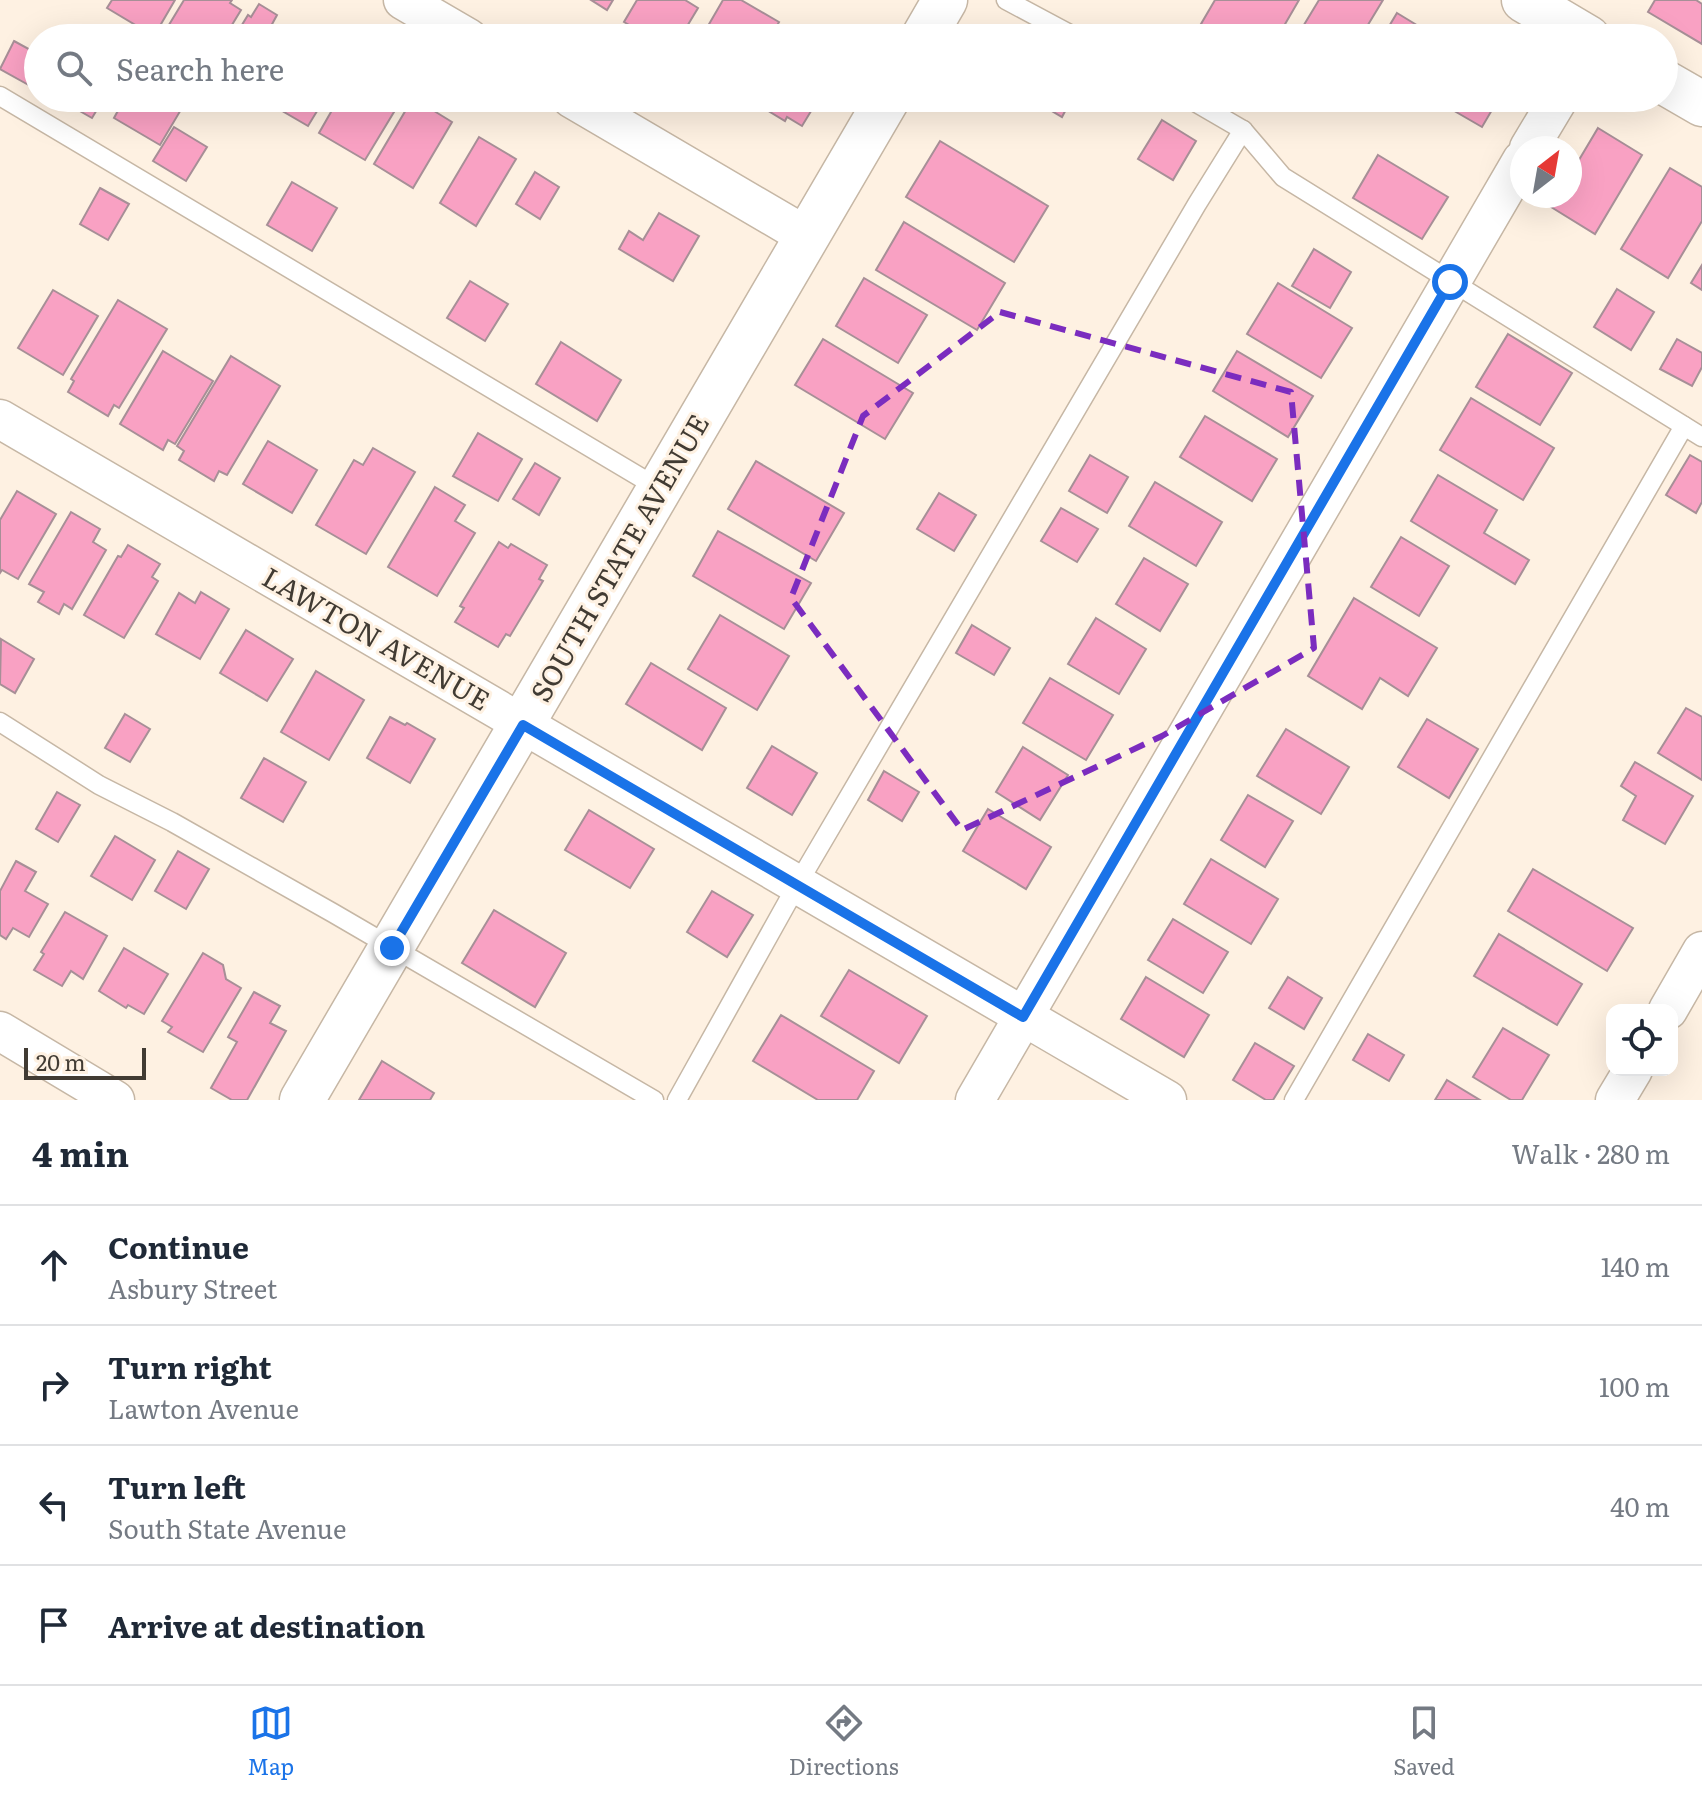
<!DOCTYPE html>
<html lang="en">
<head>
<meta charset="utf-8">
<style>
	body { margin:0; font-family:Literata,serif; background:#f6f6f7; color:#1f2937 }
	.controls { position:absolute; right:24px; bottom:24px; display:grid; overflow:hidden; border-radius:16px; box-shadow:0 8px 32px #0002 }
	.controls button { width:72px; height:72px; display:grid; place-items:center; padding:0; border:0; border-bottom:2px solid #e0e1e3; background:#fff; color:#1f2937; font:40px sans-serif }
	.compass { position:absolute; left:1510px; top:136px; width:72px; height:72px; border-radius:50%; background:#fff; box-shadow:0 8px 32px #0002; rotate:31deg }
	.scale { position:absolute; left:24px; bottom:20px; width:122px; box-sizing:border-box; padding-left:8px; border:4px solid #413b33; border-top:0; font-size:22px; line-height:28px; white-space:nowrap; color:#413b33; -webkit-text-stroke:6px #fef1e2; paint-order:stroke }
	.stop { position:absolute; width:24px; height:24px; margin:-18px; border:6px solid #1a73e8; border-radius:50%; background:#fff }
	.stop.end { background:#1a73e8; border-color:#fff; box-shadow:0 2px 8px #0008 }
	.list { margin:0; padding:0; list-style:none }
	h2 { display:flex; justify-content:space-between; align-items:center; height:104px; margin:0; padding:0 32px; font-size:34px }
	h2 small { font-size:26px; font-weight:400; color:#747a83 }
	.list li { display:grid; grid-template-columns:52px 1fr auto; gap:24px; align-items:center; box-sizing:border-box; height:120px; padding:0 32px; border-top:2px solid #e0e1e3 }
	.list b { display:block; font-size:30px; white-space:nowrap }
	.list p { margin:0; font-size:26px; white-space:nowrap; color:#747a83 }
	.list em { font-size:26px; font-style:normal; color:#747a83 }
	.icon { flex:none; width:44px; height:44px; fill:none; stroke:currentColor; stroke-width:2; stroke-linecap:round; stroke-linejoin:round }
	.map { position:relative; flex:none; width:1702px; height:1100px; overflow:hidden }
	.search { position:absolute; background:#fff; box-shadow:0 8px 32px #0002; left:24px; right:24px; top:24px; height:88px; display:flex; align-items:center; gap:20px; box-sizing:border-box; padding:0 28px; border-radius:44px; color:#747a83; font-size:30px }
	.sheet { height:584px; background:#fff }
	nav { display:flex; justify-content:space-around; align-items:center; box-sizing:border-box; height:112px; border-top:2px solid #e0e1e3; background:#fff; font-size:22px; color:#747a83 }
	nav a { display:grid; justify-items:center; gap:4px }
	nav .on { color:#1a73e8 }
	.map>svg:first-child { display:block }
</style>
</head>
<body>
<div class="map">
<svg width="1702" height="1100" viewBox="0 0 1702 1100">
	<rect width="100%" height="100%" fill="#fef1e2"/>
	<!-- building -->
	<g fill="#f9a1c3" stroke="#a78f97" stroke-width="2">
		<path d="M112,0H175L154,36L107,8Z"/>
		<path d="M184,0H232L230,3L241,10L224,38H161Z"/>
		<path d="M591,0H613L607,10Z"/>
		<path d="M637,0H685L698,8L680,38H652L624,22Z"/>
		<path d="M723,0H741L779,22L770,38H701Z"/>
		<path d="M1215,0H1299L1277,38H1225L1201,24Z"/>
		<path d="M1319,0H1383L1360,38H1296Z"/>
		<path d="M1655,0H1696L1702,4V44L1648,12Z"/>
		<path d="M259,4L277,15L270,28L287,38H234L248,15L251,17Z"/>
		<path d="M1397,13L1438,38H1382Z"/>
		<path d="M1020,28L1038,38H1014Z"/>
		<path d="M14,41L38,54V81L34,88L0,69Z"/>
		<path d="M57,98H104L92,118Z"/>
		<path d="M125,98H163L182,108L160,145L114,118Z"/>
		<path d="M269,98H325L308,126L267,102Z"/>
		<path d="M339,98H393L400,102L365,160L319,133Z"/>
		<path d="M413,98L452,122L413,188L374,164Z"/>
		<path d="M758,98H819L802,126L787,117L785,121L755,103Z"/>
		<path d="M1030,98H1072L1062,117Z"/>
		<path d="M1432,98H1499L1482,127Z"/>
		<path d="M1162,120L1196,141L1173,180L1138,159Z"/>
		<path d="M174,127L207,147L186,181L153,161Z"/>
		<path d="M1598,128L1642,155L1595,234L1551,207L1557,196H1570V175Z"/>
		<path d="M479,137L516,159L476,226L440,203Z"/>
		<path d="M940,141L1048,206L1014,262L906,197Z"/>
		<path d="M1378,155L1448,197L1422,239L1353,198Z"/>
		<path d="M1670,168L1702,187V221L1668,278L1621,249Z"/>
		<path d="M535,172L559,187L540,219L516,204Z"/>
		<path d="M292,182L337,208L312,251L267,225Z"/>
		<path d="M100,188L129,204L108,240L80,224Z"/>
		<path d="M659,213L699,236L673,281L619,249L629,231L643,240Z"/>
		<path d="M904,222L1005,283L977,330L876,270Z"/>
		<path d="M1314,249L1351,272L1330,308L1292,286Z"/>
		<path d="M1702,265V290L1691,283Z"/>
		<path d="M864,278L927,315L898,363L836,326Z"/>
		<path d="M470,281L508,304L485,341L447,318Z"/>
		<path d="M1278,283L1352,328L1321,378L1247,334Z"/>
		<path d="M1617,289L1654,312L1631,350L1594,327Z"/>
		<path d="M53,290L98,316L63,375L18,348Z"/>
		<path d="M118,300L167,329L119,408L114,405L108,416L68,392L74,381L71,379Z"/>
		<path d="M1508,334L1572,373L1540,425L1476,387Z"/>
		<path d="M823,339L913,393L885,439L795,385Z"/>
		<path d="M1677,339L1702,353V367L1692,386L1660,369Z"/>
		<path d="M561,342L621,380L597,421L536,384Z"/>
		<path d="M163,351L213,381L175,444L168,440L163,450L120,424Z"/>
		<path d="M1237,351L1313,396L1288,437L1213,391Z"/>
		<path d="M231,356L280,386L227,475L219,471L214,481L179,460L184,451L177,446Z"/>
		<path d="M1471,398L1554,448L1523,500L1440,450Z"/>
		<path d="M1205,416L1277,459L1252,501L1180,457Z"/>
		<path d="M478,433L522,459L498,501L453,476Z"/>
		<path d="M268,441L317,470L292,513L243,484Z"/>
		<path d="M373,448L415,472L366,554L316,525L354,460L363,465Z"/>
		<path d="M1090,455L1128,477L1107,513L1069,491Z"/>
		<path d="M1690,455L1702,462V502L1696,513L1666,495Z"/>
		<path d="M756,461L844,513L816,561L728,509Z"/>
		<path d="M535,463L560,478L539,515L513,499Z"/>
		<path d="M1438,475L1497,510L1484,533L1529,560L1515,584L1411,521Z"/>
		<path d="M1155,482L1222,522L1196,566L1129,526Z"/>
		<path d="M435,487L465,505L455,521L475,533L437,596L388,567Z"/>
		<path d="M17,491L56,514L18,579L2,570L0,573V520Z"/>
		<path d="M939,493L976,515L954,551L917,529Z"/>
		<path d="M1061,508L1098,529L1077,562L1041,541Z"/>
		<path d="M71,512L100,529L93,542L106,550L72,609L64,604L59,614L38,602L44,592L29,584Z"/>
		<path d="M718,531L811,583L784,629L693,576Z"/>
		<path d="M1401,537L1449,566L1419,616L1371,587Z"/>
		<path d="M499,542L508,548L511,544L547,565L539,579L543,581L510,636L506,634L498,647L455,622L464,608L460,606Z"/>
		<path d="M128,545L160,564L152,577L158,581L124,638L84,615L118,556L121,557Z"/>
		<path d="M1144,558L1188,584L1160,631L1116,604Z"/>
		<path d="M201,592L229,609L200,659L156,634L179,593L195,603Z"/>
		<path d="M1354,598L1437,648L1408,696L1380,678L1362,709L1308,676Z"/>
		<path d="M720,615L789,656L757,710L688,669Z"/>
		<path d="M1096,618L1146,649L1119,694L1068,664Z"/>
		<path d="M972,625L1010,648L994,675L956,653Z"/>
		<path d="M246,630L293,659L267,701L220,673Z"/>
		<path d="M1,639L34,659L15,693L0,684Z"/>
		<path d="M651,663L726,708L702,750L626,704Z"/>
		<path d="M316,671L364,700L329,760L281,732Z"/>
		<path d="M1050,678L1113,715L1086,760L1023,723Z"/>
		<path d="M1686,708L1702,717V780L1658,753Z"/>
		<path d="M125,714L150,729L130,762L105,748Z"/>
		<path d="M390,717L405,725L407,723L435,739L410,783L367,758Z"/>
		<path d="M1427,719L1478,749L1449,798L1398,767Z"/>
		<path d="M1286,729L1349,767L1321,814L1257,776Z"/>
		<path d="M772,746L817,773L792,815L747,788Z"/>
		<path d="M1023,747L1068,775L1040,820L996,792Z"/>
		<path d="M264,758L306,782L283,822L241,798Z"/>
		<path d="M1635,762L1693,796L1665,844L1623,820L1636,796L1621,786Z"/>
		<path d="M884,771L919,792L902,821L868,800Z"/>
		<path d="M57,792L80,805L58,842L36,829Z"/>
		<path d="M1248,795L1293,821L1265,867L1221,840Z"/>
		<path d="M988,809L1051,847L1026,889L963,851Z"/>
		<path d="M589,810L654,849L630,888L565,850Z"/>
		<path d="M115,836L155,860L132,900L91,876Z"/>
		<path d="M178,851L209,869L186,909L155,891Z"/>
		<path d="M1211,859L1278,899L1251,944L1184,904Z"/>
		<path d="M16,861L36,872L25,891L48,904L29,937L13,928L6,939L0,935V891Z"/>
		<path d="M1533,869L1633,928L1607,971L1508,911Z"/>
		<path d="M712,891L753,915L727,957L687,932Z"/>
		<path d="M494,910L566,953L535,1007L462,963Z"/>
		<path d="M65,912L107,936L83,979L71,971L62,986L34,970L44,954L41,952Z"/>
		<path d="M1173,919L1228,952L1203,993L1148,960Z"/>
		<path d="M1499,934L1582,984L1557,1025L1474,976Z"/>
		<path d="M124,948L168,974L144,1014L128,1005L126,1008L99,991Z"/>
		<path d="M203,953L223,965L226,979L241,988L203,1052L168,1032L172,1027L162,1021Z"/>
		<path d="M849,970L927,1016L899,1063L821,1016Z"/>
		<path d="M1146,977L1209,1015L1184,1057L1121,1019Z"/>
		<path d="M1288,977L1322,998L1304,1029L1269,1008Z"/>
		<path d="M254,992L280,1006L270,1023L286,1031L247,1100H232L211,1088L237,1042L228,1037Z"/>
		<path d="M781,1015L874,1071L857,1100H818L753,1061Z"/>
		<path d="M1503,1028L1549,1055L1522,1100H1511L1473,1077Z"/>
		<path d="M1368,1034L1404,1055L1389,1081L1353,1060Z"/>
		<path d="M1255,1043L1294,1066L1273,1100H1266L1233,1080Z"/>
		<path d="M382,1061L434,1093L430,1100H359Z"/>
		<path d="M1447,1080L1480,1100H1435Z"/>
	</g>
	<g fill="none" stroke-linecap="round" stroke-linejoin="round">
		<defs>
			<g id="service">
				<path d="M1006,0L1077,38"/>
				<path d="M0,96L660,489"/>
				<path d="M1188,98L1243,130L1283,177L1702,437"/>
				<path d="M0,722L99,785L172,822L333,913L654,1100"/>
				<path d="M677,1100L797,885L1197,204L1243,130"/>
				<path d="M1294,1100L1684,426"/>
			</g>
			<g id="minor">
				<path d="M403,0L468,38"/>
				<path d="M571,98L808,237"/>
				<path d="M1529,148L1559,98"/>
				<path d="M0,419L1167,1100"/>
				<path d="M1668,1010L1702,951"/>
				<path d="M0,1031L115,1100"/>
				<path d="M975,1100L1522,160"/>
				<path d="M1615,1100L1633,1070"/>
			</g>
			<g id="tertiary">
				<path d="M1524,0L1588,38"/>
				<path d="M923,38L945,0"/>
				<path d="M1664,82L1702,104"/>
				<path d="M302,1100L888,98"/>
			</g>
		</defs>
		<!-- service casing -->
		<use href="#service" stroke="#c6b7a5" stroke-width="21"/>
		<!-- minor casing -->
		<use href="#minor" stroke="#c6b7a5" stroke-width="41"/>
		<!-- tertiary casing -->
		<use href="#tertiary" stroke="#c6b7a5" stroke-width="47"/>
		<!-- service -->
		<use href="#service" stroke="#fff" stroke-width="18"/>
		<!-- minor -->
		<use href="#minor" stroke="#fff" stroke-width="38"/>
		<!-- tertiary -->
		<use href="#tertiary" stroke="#fff" stroke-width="44"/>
	</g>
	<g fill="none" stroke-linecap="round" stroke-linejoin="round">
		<!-- route -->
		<path stroke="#1a73e8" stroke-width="10" d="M392,948L523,725L1023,1017L1450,282"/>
	</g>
	<!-- marked area -->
	<path fill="none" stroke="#7b2cbf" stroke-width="6" stroke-dasharray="16 10" stroke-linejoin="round" d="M1000,312L1291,392L1314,648L1162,736L962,830L791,598L863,416Z"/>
	<g text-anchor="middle" stroke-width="6" stroke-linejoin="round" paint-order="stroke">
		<!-- street labels -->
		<g font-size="28" fill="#413b33" stroke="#fef1e2">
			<text transform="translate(620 558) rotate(-60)" y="10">SOUTH STATE AVENUE</text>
			<text transform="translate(376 639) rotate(30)" y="10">LAWTON AVENUE</text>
		</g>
	</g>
</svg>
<div class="controls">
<button><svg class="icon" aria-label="locate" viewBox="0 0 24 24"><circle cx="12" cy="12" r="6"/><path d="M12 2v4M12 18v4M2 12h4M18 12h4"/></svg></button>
</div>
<svg class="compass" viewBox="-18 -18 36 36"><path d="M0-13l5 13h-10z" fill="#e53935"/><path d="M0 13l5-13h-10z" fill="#747a83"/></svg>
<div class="scale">20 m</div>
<div class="stop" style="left:1450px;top:282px"></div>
<div class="stop end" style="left:392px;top:948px"></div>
<div class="search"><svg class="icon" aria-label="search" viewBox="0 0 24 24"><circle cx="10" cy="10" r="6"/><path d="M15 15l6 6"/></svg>Search here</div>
</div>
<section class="sheet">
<h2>4 min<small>Walk · 280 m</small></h2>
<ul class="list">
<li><svg class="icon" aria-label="ahead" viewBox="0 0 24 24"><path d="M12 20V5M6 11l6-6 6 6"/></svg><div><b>Continue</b><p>Asbury Street</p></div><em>140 m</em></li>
<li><svg class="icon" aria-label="right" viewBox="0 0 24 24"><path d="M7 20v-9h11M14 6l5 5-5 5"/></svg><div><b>Turn right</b><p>Lawton Avenue</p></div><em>100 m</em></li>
<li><svg class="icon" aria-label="left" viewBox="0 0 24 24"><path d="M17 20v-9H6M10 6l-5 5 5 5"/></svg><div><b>Turn left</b><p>South State Avenue</p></div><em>40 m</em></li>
<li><svg class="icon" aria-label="arrive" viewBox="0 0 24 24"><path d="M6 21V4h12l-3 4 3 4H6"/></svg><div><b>Arrive at destination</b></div></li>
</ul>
</section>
<nav>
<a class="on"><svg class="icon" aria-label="map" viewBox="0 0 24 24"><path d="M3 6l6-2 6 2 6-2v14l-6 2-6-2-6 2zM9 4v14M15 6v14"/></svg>Map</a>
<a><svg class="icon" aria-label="directions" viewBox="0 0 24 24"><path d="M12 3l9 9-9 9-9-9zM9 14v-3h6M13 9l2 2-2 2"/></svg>Directions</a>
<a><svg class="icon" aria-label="saved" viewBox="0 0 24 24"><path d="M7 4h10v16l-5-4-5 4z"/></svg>Saved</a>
</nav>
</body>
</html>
